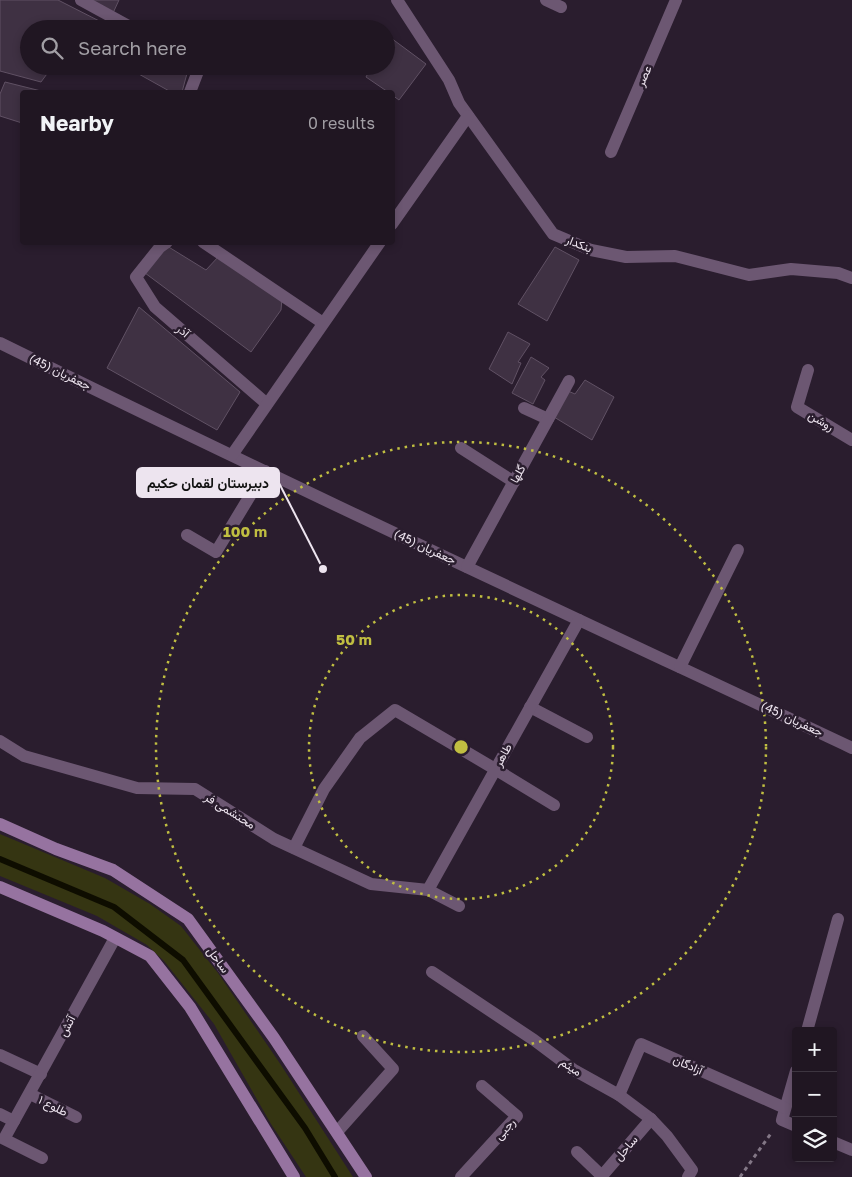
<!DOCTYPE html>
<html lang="en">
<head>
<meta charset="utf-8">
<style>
	body { margin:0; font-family:"Golos Text",Vazirmatn,sans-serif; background:#2d232f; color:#f1f3f6 }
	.controls { position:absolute; right:15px; bottom:15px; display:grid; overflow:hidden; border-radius:5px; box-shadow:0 2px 8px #0003 }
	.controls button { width:45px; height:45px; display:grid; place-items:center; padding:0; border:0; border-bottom:1px solid #3d3540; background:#201622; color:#f1f3f6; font:25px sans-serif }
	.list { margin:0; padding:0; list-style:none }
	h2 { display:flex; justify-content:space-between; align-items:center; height:65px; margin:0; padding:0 20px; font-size:21px }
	h2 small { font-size:16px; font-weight:400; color:#a29fa5 }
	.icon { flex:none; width:28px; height:28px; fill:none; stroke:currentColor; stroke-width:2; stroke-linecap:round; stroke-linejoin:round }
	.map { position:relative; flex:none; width:852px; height:1177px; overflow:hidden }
	.search { position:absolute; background:#201622; box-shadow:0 2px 8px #0003; left:20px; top:20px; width:375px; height:55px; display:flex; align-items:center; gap:12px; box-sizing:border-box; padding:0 18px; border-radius:28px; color:#a29fa5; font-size:19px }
	.panel { position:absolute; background:#201622; box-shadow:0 2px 8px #0003; left:20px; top:90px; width:375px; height:155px; border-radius:5px }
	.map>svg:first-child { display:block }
</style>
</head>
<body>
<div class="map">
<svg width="852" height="1177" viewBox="0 0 852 1177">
	<rect width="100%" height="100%" fill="#2a1d2e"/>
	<!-- green -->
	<path fill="#353512" d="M0,834L105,878L150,904L181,926L218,973L281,1065L353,1177H306L271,1124L214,1024L164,961L147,945L97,916L0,876Z"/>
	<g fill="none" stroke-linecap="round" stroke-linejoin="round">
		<!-- stream -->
		<path stroke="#0e0d00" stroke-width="6" d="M0,859L114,907L183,960L305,1128L335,1177"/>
	</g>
	<!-- building -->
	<g fill="#3f3143" stroke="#605164">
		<path d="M0,0H58L115,29H29V66H189L182,92H171L137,73L52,67L41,82L0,71Z"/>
		<path d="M89,0H119L113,13Z"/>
		<path d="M391,38L426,64L399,100L392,95V92H388L366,77L372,66H386V45Z"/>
		<path d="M5,82L45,92H22V123L0,116V94Z"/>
		<path d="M167,246L206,270L219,256L282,298L281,310L251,352L145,273Z"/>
		<path d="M555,247L579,260L547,321L518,304Z"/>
		<path d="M139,307L240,392L217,430L107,368Z"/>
		<path d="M508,332L530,344L518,362L521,363L512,384L489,369Z"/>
		<path d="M531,357L549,368L541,377L545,380L533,404L512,393Z"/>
		<path d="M585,380L614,397L592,440L554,417L568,391L575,394Z"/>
	</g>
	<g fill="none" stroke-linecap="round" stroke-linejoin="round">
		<!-- path -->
		<path stroke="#837786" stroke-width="3" stroke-dasharray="4 4" stroke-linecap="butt" d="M740,1177L772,1132"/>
		<!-- lane -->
		<g stroke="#6c5772" stroke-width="12">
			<path d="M524,408L548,419"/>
			<path d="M337,1132L393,1069L363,1036"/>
		</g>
		<!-- street -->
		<g stroke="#6c5772" stroke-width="12">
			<path d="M81,0L134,29"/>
			<path d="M397,0L449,80L459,103L553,234L591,250L626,257L675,256L749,275L791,269L838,273L852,278"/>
			<path d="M546,0L561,7"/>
			<path d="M190,92L200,66"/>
			<path d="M611,152L676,0"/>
			<path d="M392,224L468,116"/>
			<path d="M167,242L160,247L136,277L155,307L267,404"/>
			<path d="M203,242L323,323"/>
			<path d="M0,343C282,482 567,614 852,748"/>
			<path d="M808,370L797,407L852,440"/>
			<path d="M461,448L514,482"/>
			<path d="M232,455L380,242"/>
			<path d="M187,535L216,552L265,471"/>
			<path d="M467,567L569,381"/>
			<path d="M680,667L738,550"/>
			<path d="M530,707L587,737"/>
			<path d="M0,741L24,756L137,788L195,789L274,839L371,884L428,890L459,906"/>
			<path d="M294,848L324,789L360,738L395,710L495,769L554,805"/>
			<path d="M428,890L579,620"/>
			<path d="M432,972L534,1040L574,1070L619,1095L651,1119L667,1136L692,1170L688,1177"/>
			<path d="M807,1031L838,919"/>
			<path d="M0,1055L41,1074"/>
			<path d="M796,1071L782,1120L796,1126"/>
			<path d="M30,1094L76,1117"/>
			<path d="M619,1095L641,1044L785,1108"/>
			<path d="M0,1114L14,1121"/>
			<path d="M833,1142L852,1150"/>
			<path d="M577,1152L602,1176"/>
			<path d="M42,1158L4,1139L115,938"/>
			<path d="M461,1177L517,1116L482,1086"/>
			<path d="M601,1177L651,1119"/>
		</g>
		<!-- secondary -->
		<g stroke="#9673a0" stroke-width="12">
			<path d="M0,824L56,849L113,870L188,919L274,1038L366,1177"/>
			<path d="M0,887L103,931L150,956L190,1007L294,1177"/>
		</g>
	</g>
	<!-- distance rings -->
	<g fill="none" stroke="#c0be41" stroke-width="2.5" stroke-dasharray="2.5 5">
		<circle cx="461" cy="747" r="152"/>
		<circle cx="461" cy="747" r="305"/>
	</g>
	<g text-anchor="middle" stroke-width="5" stroke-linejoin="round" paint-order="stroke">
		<!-- street labels -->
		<g font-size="12" fill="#ede4ef" stroke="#2a1d2e">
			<text transform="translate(644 76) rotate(-67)" y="4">عصر</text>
			<text transform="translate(579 244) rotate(22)" y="4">بنکدار</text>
			<text transform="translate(183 331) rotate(41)" y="4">آذر</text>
			<text transform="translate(60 372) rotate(26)" y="4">جعفریان (45)</text>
			<text transform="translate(821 421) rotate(31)" y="4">روشن</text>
			<text transform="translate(518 474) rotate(-61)" y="4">گلها</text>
			<text transform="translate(425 547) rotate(25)" y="4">جعفریان (45)</text>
			<text transform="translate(792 719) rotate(25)" y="4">جعفریان (45)</text>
			<text transform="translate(503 755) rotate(-61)" y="4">طاهر</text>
			<text transform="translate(230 811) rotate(32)" y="4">محتشمی فر</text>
			<text transform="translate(218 960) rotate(54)" y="4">ساحل</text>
			<text transform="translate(67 1026) rotate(-62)" y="4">آتش</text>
			<text transform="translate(688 1065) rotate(24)" y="4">آزادگان</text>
			<text transform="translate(571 1067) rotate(34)" y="4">میثم</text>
			<text transform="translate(53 1106) rotate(27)" y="4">طلوع ۱</text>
			<text transform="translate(505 1129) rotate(-48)" y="4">رجبی</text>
			<text transform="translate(626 1148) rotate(-49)" y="4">ساحل</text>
		</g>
	</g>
	<circle cx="461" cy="747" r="8" fill="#c0be41" stroke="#2a1d2e" stroke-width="2.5"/>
	<g font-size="15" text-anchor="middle" font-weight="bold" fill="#c0be41" stroke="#2a1d2e" stroke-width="5" stroke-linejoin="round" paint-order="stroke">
		<text x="245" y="537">100 m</text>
		<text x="354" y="645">50 m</text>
	</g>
	<!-- callouts -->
	<path fill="none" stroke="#ede4ef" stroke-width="2" d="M323 569L279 483"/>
	<circle fill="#ede4ef" stroke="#2a1d2e" stroke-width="2" cx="323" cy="569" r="5"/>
	<rect fill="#ede4ef" stroke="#ede4ef" stroke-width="2" x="137" y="468" width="142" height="29" rx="5"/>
	<g font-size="14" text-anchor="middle" font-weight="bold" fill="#111">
		<text x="208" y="488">دبیرستان لقمان حکیم</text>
	</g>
</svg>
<div class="controls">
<button>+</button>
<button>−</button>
<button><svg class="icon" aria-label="layers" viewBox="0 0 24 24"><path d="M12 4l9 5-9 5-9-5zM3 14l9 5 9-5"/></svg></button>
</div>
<div class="search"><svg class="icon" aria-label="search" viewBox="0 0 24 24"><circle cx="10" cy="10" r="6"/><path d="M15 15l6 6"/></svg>Search here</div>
<section class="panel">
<h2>Nearby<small>0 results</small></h2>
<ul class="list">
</ul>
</section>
</div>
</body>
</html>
